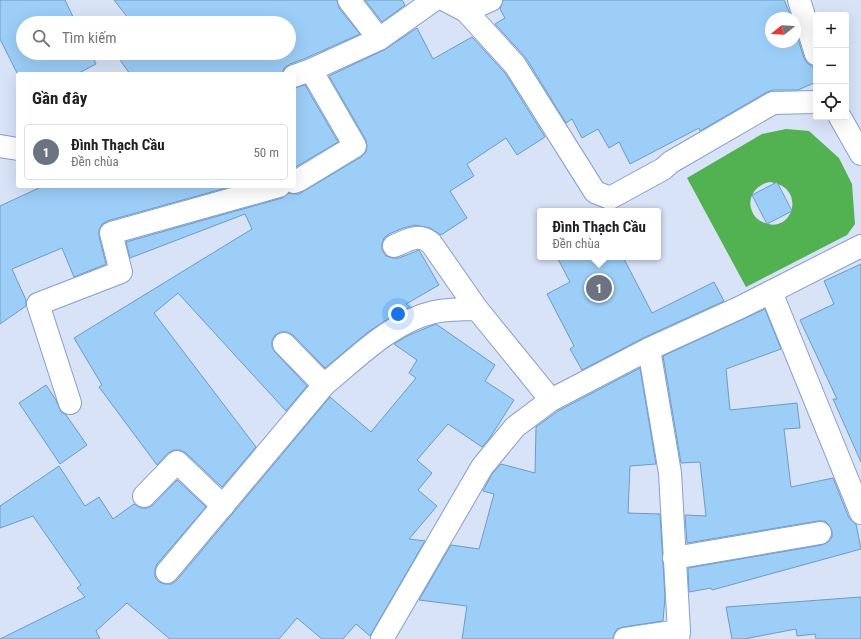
<!DOCTYPE html>
<html lang="vi">
<head>
<meta charset="utf-8">
<style>
	body { margin:0; font-family:"Roboto Condensed",sans-serif; background:#f6f6f6; color:#202124 }
	.controls { position:absolute; right:12px; top:12px; display:grid; overflow:hidden; border-radius:4px; box-shadow:0 4px 16px #0002 }
	.controls button { width:36px; height:36px; display:grid; place-items:center; padding:0; border:0; border-bottom:1px solid #e0e0e0; background:#fff; color:#202124; font:20px sans-serif }
	.compass { position:absolute; left:765px; top:12px; width:36px; height:36px; border-radius:50%; background:#fff; box-shadow:0 4px 16px #0002; rotate:252deg }
	.you { position:absolute; left:398px; top:314px; width:14px; height:14px; margin:-10px; border:3px solid #fff; border-radius:50%; background:#1a73e8; box-shadow:0 0 0 6px #1a73e833 }
	.badge { display:grid; place-items:center; width:26px; height:26px; border-radius:50%; background:#d93025; color:#fff; font-size:13px; font-weight:700 }
	.pin { position:absolute; translate:-50% -50%; border:2px solid #fff; box-shadow:0 1px 4px #0006 }
	.popup { position:absolute; left:537px; top:208px; width:124px; height:52px; box-sizing:border-box; display:grid; place-content:center; border-radius:4px; background:#fff; filter:drop-shadow(0 1px 3px #0005); font-size:13px; white-space:nowrap; color:#757577 }
	.popup b { font-size:15px; color:#202124 }
	.popup::after { content:''; position:absolute; left:50%; top:100%; margin-left:-8px; border:8px solid transparent; border-top-color:#fff }
	.list { margin:0; padding:0; list-style:none }
	h2 { display:flex; justify-content:space-between; align-items:center; height:52px; margin:0; padding:0 16px; font-size:17px }
	h2 small { font-size:13px; font-weight:400; color:#757577 }
	.list li { display:grid; grid-template-columns:26px 1fr auto; gap:12px; align-items:center; box-sizing:border-box; height:56px; margin:0 8px 8px; padding:0 8px; border:1px solid #e0e0e0; border-radius:4px }
	.list b { display:block; font-size:15px; white-space:nowrap }
	.list p { margin:0; font-size:13px; white-space:nowrap; color:#757577 }
	.list em { font-size:13px; font-style:normal; color:#757577 }
	.icon { flex:none; width:22px; height:22px; fill:none; stroke:currentColor; stroke-width:2; stroke-linecap:round; stroke-linejoin:round }
	.map { position:relative; flex:none; width:861px; height:639px; overflow:hidden }
	.search { position:absolute; background:#fff; box-shadow:0 4px 16px #0002; left:16px; top:16px; width:280px; height:44px; display:flex; align-items:center; gap:10px; box-sizing:border-box; padding:0 14px; border-radius:22px; color:#757577; font-size:15px }
	.panel { position:absolute; background:#fff; box-shadow:0 4px 16px #0002; left:16px; top:72px; width:280px; height:116px; border-radius:4px }
	.map>svg:first-child { display:block }
</style>
</head>
<body>
<div class="map">
<svg width="861" height="639" viewBox="0 0 861 639">
	<rect width="100%" height="100%" fill="#d8e3f8"/>
	<!-- water -->
	<path fill="#52b150" fill-rule="evenodd" d="M786,129L809,131L839,158L852,184L855,224L847,235L746,287L687,178L762,134ZM770,182C807,187 793,234 765,223C759,221 754,217 752,211C746,197 757,184 770,182Z"/>
	<!-- building -->
	<g fill="#9ccef7" stroke="#6b9cc3">
		<path d="M0,0H65L76,23H23V53H91L96,64L77,74H18V75L0,39Z"/>
		<path d="M114,0H337L339,8L360,34L306,58L290,64L284,68L282,74H130L115,53H289V23H132Z"/>
		<path d="M365,0H402L405,5L382,22Z"/>
		<path d="M503,0H784L792,18H771V42H795V29L804,58L807,63L812,66L816,74V82L798,90H773L767,92L700,131L699,128L630,164L619,142L609,148L598,129L582,138L572,119L566,123L526,58L495,24L505,18L500,9Z"/>
		<path d="M417,28L433,59L472,37L505,73L545,137L517,155L506,138L467,164L474,176L450,191L467,218L441,235L430,228L415,225L403,228L389,234L384,238L382,244V250L386,256L392,258H399L419,250L439,285L406,304L410,307L397,313L368,332L325,368L293,335L287,332H281L275,335L272,341V347L275,352L307,386L286,411L178,293L154,313L256,447L222,487L186,453L180,450H174L168,453L157,465L99,387L102,385L74,338L252,229L245,214L130,258L126,242L282,198L289,193L293,194H299L361,157L366,152L367,146L366,140L329,76L384,50Z"/>
		<path d="M305,85L338,142L294,168V88Z"/>
		<path d="M777,182L792,211L767,224L752,195Z"/>
		<path d="M43,186H233L107,221L102,224L99,230V236L106,264L74,277L62,248L12,269L26,300V306L0,324V206Z"/>
		<path d="M557,257H623L652,313L714,282L724,301L643,338L582,370L570,349L574,346L547,294L570,282Z"/>
		<path d="M861,264V462L833,399H837L800,320L834,304L824,281Z"/>
		<path d="M765,309L781,349L726,369L730,410L797,403L800,428L784,429L791,487L833,478L849,518L856,524L861,549L712,590L711,588L689,592L688,568L822,545L828,542L832,537V531L829,525L825,521H818L687,543L685,515L706,516L700,462L681,463L663,356Z"/>
		<path d="M436,324L495,365L485,381L514,400L489,439L482,447L448,424L417,460L432,473L418,490L437,506L409,539L425,541L370,636L356,624L343,639H322L297,618L279,639H170L127,603L96,631L100,639H0L85,597L77,588L81,585L33,516L0,528V506L59,466L85,506L99,497L113,519L134,504L141,508H148L153,505L177,480L206,507L157,564L155,569V577L159,582L165,584H172L177,580L330,397L371,432L416,378L409,373L417,360L394,344L409,335Z"/>
		<path d="M640,368L656,464L630,466L628,513L660,514L665,597L663,621L623,627L617,629L614,634L613,639H462L467,606L419,600L451,545L479,549L494,494L483,491L492,474L501,464L535,473L536,427L558,411Z"/>
		<path d="M46,385L56,400L61,412L66,415L87,445L60,464L19,403Z"/>
		<path d="M861,597V639H816L815,634L797,636L796,629L744,639H732L726,607Z"/>
	</g>
	<g fill="none" stroke-linecap="round" stroke-linejoin="round">
		<defs>
			<g id="street">
				<path d="M349,0L379,39"/>
				<path d="M445,0L466,11L515,65L595,192L610,198L663,169L671,162L773,103L816,102"/>
				<path d="M799,0L816,54"/>
				<path d="M466,11L491,0"/>
				<path d="M294,76L311,70L379,39L434,0"/>
				<path d="M840,117L861,154"/>
				<path d="M0,146L18,149"/>
				<path d="M294,182L299,180L355,146L311,70"/>
				<path d="M394,246C407,241 418,232 431,243L477,309"/>
				<path d="M771,292L861,513"/>
				<path d="M284,344L324,385C357,358 391,322 434,312C449,309 463,309 477,309L551,400"/>
				<path d="M649,349L670,473L679,631L678,639"/>
				<path d="M70,403L38,304L121,272L111,233L279,186"/>
				<path d="M144,496L177,462L223,506"/>
				<path d="M674,558L820,533"/>
				<path d="M167,572L324,385"/>
				<path d="M382,639L482,467L515,427L551,400L649,349L741,307L861,246"/>
				<path d="M625,639L679,631"/>
			</g>
		</defs>
		<!-- street casing -->
		<use href="#street" stroke="#859fd0" stroke-width="24"/>
		<!-- street -->
		<use href="#street" stroke="#fff" stroke-width="22"/>
	</g>
</svg>
<div class="controls">
<button>+</button>
<button>−</button>
<button><svg class="icon" aria-label="locate" viewBox="0 0 24 24"><circle cx="12" cy="12" r="6"/><path d="M12 2v4M12 18v4M2 12h4M18 12h4"/></svg></button>
</div>
<svg class="compass" viewBox="-18 -18 36 36"><path d="M0-13l5 13h-10z" fill="#e53935"/><path d="M0 13l5-13h-10z" fill="#757577"/></svg>
<div class="you"></div>
<div class="pin badge" style="left:599px;top:288px;background:#6b7280">1</div>
<div class="popup"><b>Đình Thạch Cầu</b>Đền chùa</div>
<div class="search"><svg class="icon" aria-label="search" viewBox="0 0 24 24"><circle cx="10" cy="10" r="6"/><path d="M15 15l6 6"/></svg>Tìm kiếm</div>
<section class="panel">
<h2>Gần đây<small></small></h2>
<ul class="list">
<li><span class="badge" style="background:#6b7280">1</span><div><b>Đình Thạch Cầu</b><p>Đền chùa</p></div><em>50 m</em></li>
</ul>
</section>
</div>
</body>
</html>
